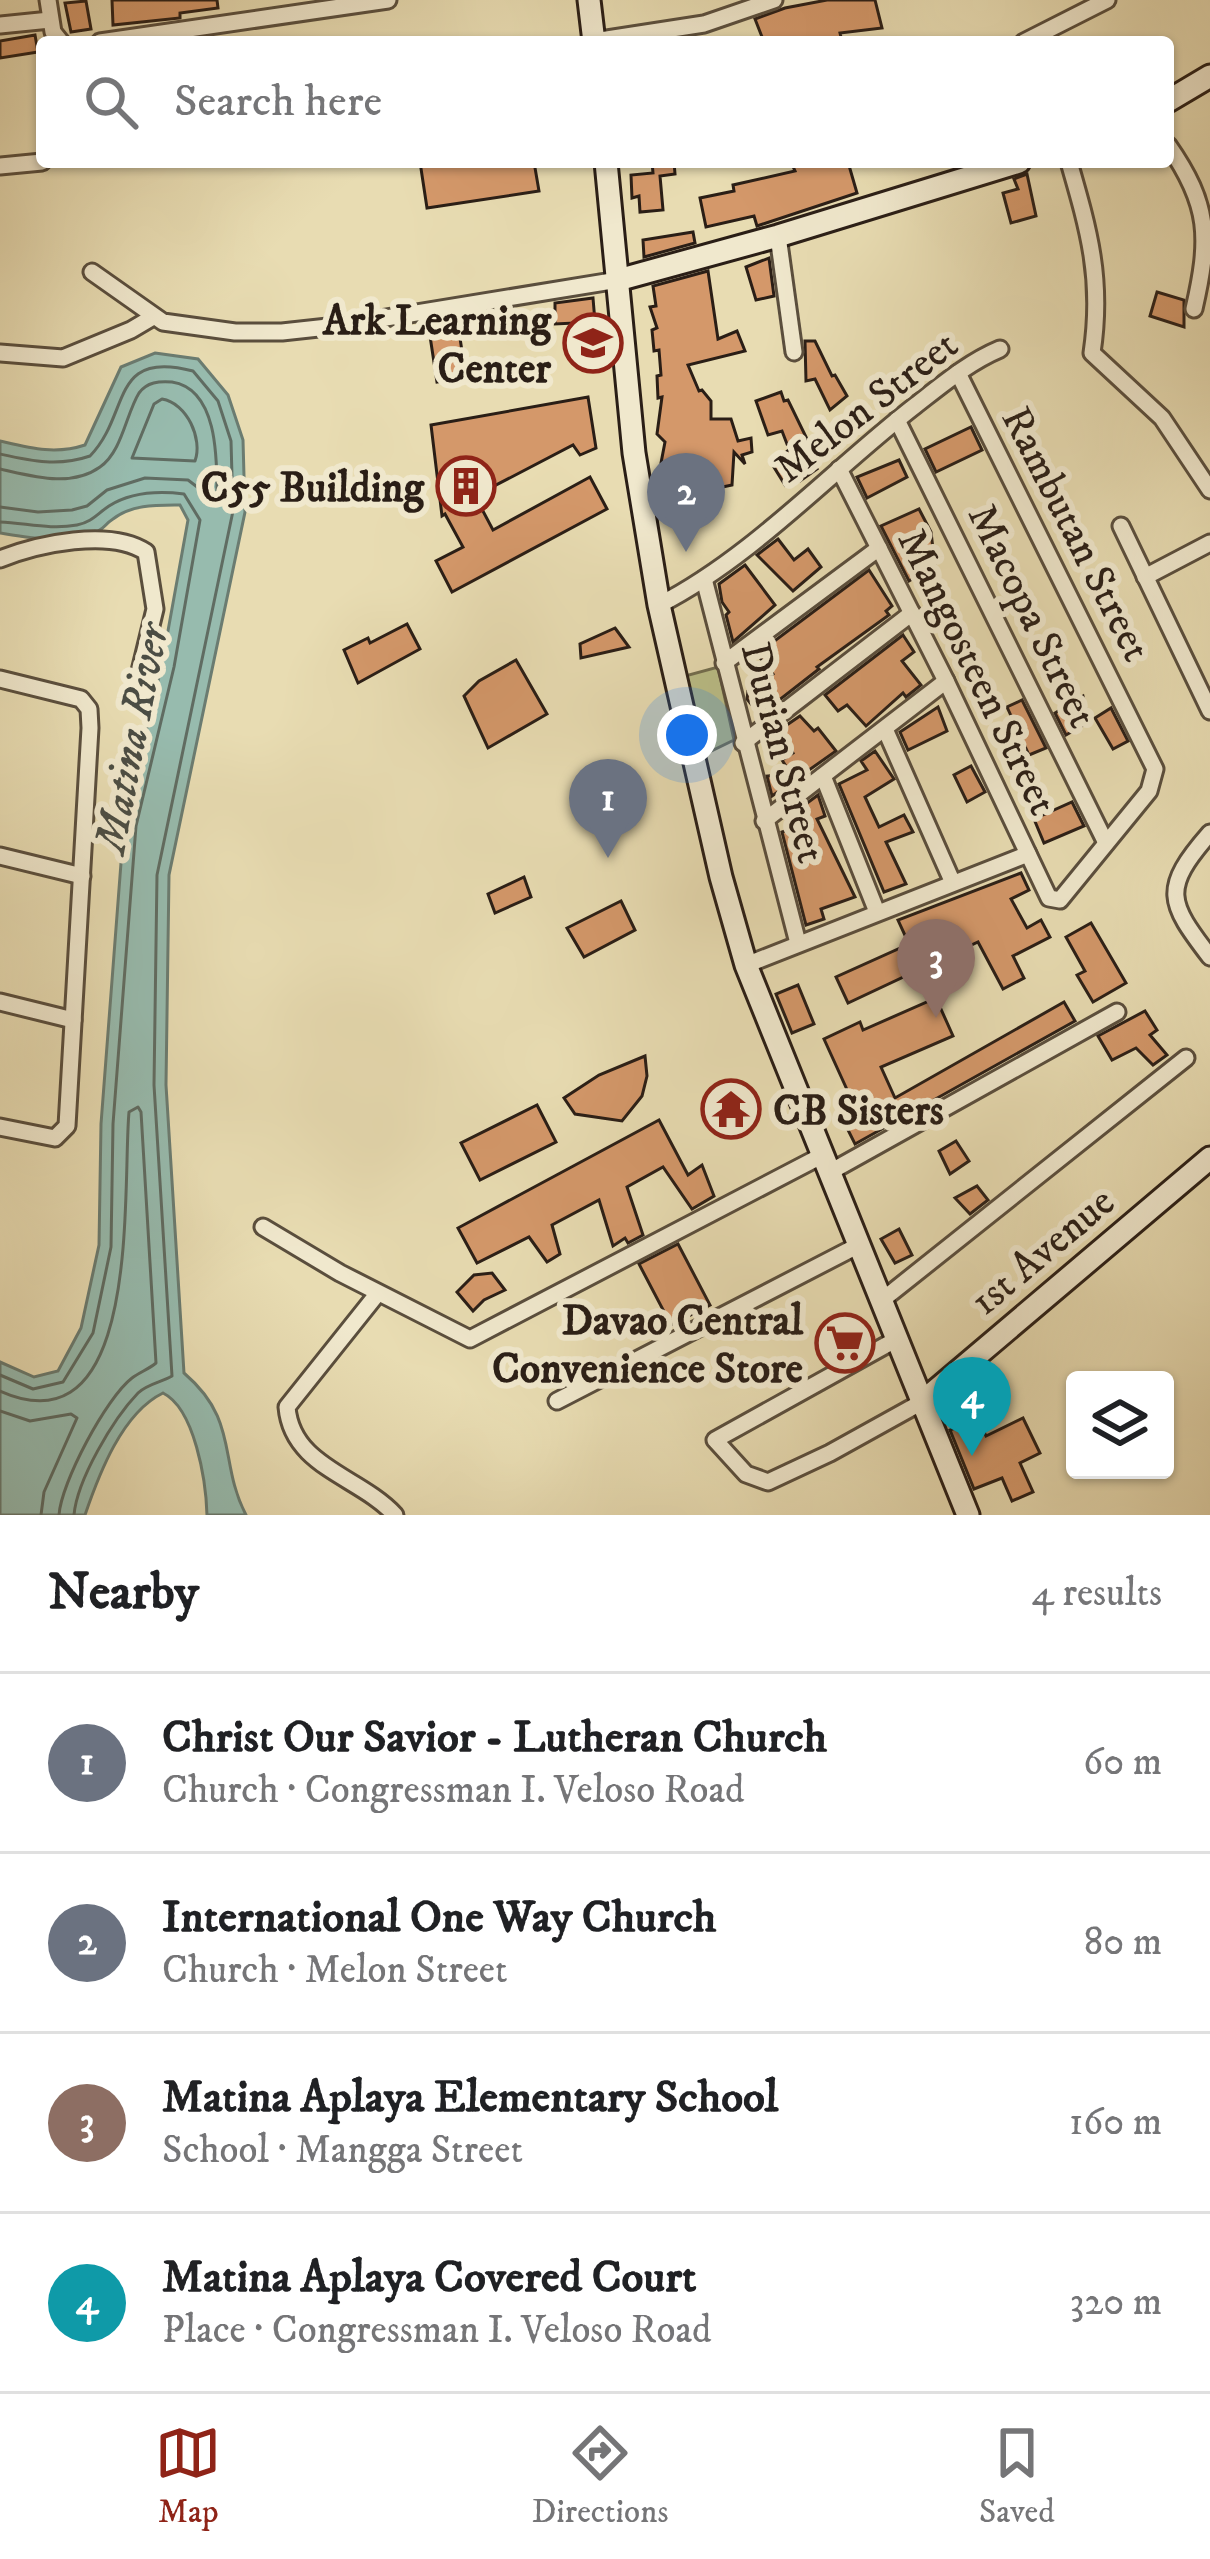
<!DOCTYPE html>
<html lang="en">
<head>
<meta charset="utf-8">
<style>
	body { margin:0; font-family:"IM FELL DW Pica",serif; background:#f2f2f2; color:#202124 }
	.controls { position:absolute; right:36px; bottom:36px; display:grid; overflow:hidden; border-radius:12px; box-shadow:0 3px 9px #0004 }
	.controls button { width:108px; height:108px; display:grid; place-items:center; padding:0; border:0; border-bottom:3px solid #e0e0e0; background:#fff; color:#202124; font:60px sans-serif }
	.you { position:absolute; left:687px; top:735px; width:42px; height:42px; margin:-30px; border:9px solid #fff; border-radius:50%; background:#1a73e8; box-shadow:0 0 0 18px #1a73e833 }
	.badge { display:grid; place-items:center; width:78px; height:78px; border-radius:50%; background:#8f2418; color:#fff; font-size:39px; font-weight:700 }
	.pin { position:absolute; translate:-50% -99px; filter:drop-shadow(0 3px 6px #0008) }
	.pin::after { content:''; position:absolute; top:63px; width:42px; height:36px; background:inherit; clip-path:polygon(0 0,100% 0,50% 100%) }
	.list { margin:0; padding:0; list-style:none }
	h2 { display:flex; justify-content:space-between; align-items:center; height:156px; margin:0; padding:0 48px; font-size:51px }
	h2 small { font-size:39px; font-weight:400; color:#757577 }
	.list li { display:grid; grid-template-columns:78px 1fr auto; gap:36px; align-items:center; box-sizing:border-box; height:180px; padding:0 48px; border-top:3px solid #e0e0e0 }
	.list b { display:block; font-size:45px; white-space:nowrap }
	.list p { margin:0; font-size:39px; white-space:nowrap; color:#757577 }
	.list em { font-size:39px; font-style:normal; color:#757577 }
	.icon { flex:none; width:66px; height:66px; fill:none; stroke:currentColor; stroke-width:2; stroke-linecap:round; stroke-linejoin:round }
	.map { position:relative; flex:none; width:1210px; height:1515px; overflow:hidden }
	.search { position:absolute; background:#fff; box-shadow:0 3px 9px #0004; left:36px; right:36px; top:36px; height:132px; display:flex; align-items:center; gap:30px; box-sizing:border-box; padding:0 42px; border-radius:12px; color:#757577; font-size:45px }
	.sheet { height:876px; background:#fff }
	nav { display:flex; justify-content:space-around; align-items:center; box-sizing:border-box; height:168px; border-top:3px solid #e0e0e0; background:#fff; font-size:33px; color:#757577 }
	nav a { display:grid; justify-items:center; gap:6px }
	nav .on { color:#8f2418 }
	.map>svg:first-child { display:block }
</style>
</head>
<body>
<div class="map">
<svg width="1210" height="1515" viewBox="0 0 1210 1515">
	<rect width="100%" height="100%" fill="#e8dcb2"/>
	<filter id="stains"><feTurbulence type="fractalNoise" baseFrequency=".00167" numOctaves="4"/><feColorMatrix values="0 0 0 0 .2 0 0 0 0 .09 0 0 0 0 .02 0 0 0 .5 -.17"/></filter>
	<radialGradient id="worn" r=".72"><stop offset=".6" stop-color="#630" stop-opacity="0"/><stop offset="1" stop-color="#630" stop-opacity=".3"/></radialGradient>
	<!-- green -->
	<path fill="#bbbf88" stroke="#726e4f" stroke-width="3" d="M718,667L734,740L705,754L685,676Z"/>
	<!-- water -->
	<path fill="#97bbae" stroke="#6b7c71" stroke-width="3" d="M155,353L198,359L228,395L243,440L245,512L169,875L166,1085L184,1373C240,1421 218,1461 246,1515H207C206,1481 195,1409 163,1393C122,1413 99,1474 85,1515H0V1362L34,1377L58,1371L81,1328L99,1245L101,1124L124,824L162,664L188,520L180,505C157,505 132,504 113,519C105,524 106,527 98,531C68,545 31,538 0,533V441C30,448 55,455 85,445L121,367Z"/>
	<g fill="none" stroke-linecap="round" stroke-linejoin="round">
		<!-- shore -->
		<g stroke="#606c62" stroke-width="3">
			<path d="M162,399C187,403 203,439 195,461L132,458L154,404Z"/>
			<path d="M0,454C32,461 58,467 90,456C131,414 109,349 193,371L218,401L231,441L233,511L157,875L154,1085L172,1376C162,1382 147,1384 138,1393C113,1419 77,1480 74,1515"/>
			<path d="M0,469C32,476 71,488 100,467C122,452 126,414 139,393C147,382 159,381 172,382C218,389 217,460 217,494L213,499L188,480L145,478L107,490L87,506L72,510L38,512L0,507"/>
			<path d="M0,522C26,523 50,530 77,525C92,522 97,514 109,506C131,492 160,491 184,494L200,520L174,667L136,826L113,1124L111,1247L93,1333L63,1382L33,1389L0,1375"/>
			<path d="M0,1391C143,1455 122,1188 129,1112L138,1107L141,1112L156,1363C149,1369 140,1372 132,1378C106,1398 61,1483 59,1515"/>
			<path d="M0,1411L30,1421L71,1414L77,1418L44,1492L41,1515"/>
		</g>
	</g>
	<!-- building -->
	<g fill="#d4986a" stroke="#2a1e16" stroke-width="3">
		<path d="M112,0H217L218,8L180,13V18L113,25Z"/>
		<path d="M827,0H875L882,28L840,33L841,37L829,42H764L755,19L785,8Z"/>
		<path d="M86,1L91,29L71,32L65,3Z"/>
		<path d="M35,35L38,52L0,58V41Z"/>
		<path d="M420,162H534L539,191L427,208Z"/>
		<path d="M652,162H674L675,174L660,176L663,210L640,212L639,196L632,198L631,175L653,173Z"/>
		<path d="M791,162H848L857,193L757,226L754,216L706,227L700,198L734,191L733,185L795,171Z"/>
		<path d="M1027,174L1036,216L1011,223L1003,193L1018,189L1014,179Z"/>
		<path d="M693,232L695,243L644,257L643,240Z"/>
		<path d="M769,258L774,296L756,300L746,267Z"/>
		<path d="M708,271L718,339L737,331L745,351L688,365L699,391L702,390L711,401V419H731L738,441L751,438L752,452L742,455L745,464L734,452L732,485L690,494V486H665L661,463L665,442L657,434L662,397L658,398L657,376L661,375L659,350L654,351L652,330L657,328L650,307L656,306L653,286Z"/>
		<path d="M1157,292L1184,300V327L1150,316Z"/>
		<path d="M593,298L595,322L555,324V303Z"/>
		<path d="M457,318L466,378L437,382L428,323Z"/>
		<path d="M805,341H815L832,376L835,375L847,396L830,410L815,379L806,381Z"/>
		<path d="M781,392L784,401L788,400L807,439L787,444L782,431L768,435L756,401Z"/>
		<path d="M588,397L596,448L580,455L573,445L475,496L493,530L590,477L607,509L452,592L436,561L463,547L445,514L442,516L431,425Z"/>
		<path d="M971,427L982,450L936,472L925,449Z"/>
		<path d="M797,443L817,469L800,481L796,476L785,485L772,464Z"/>
		<path d="M899,460L907,477L867,498L857,477Z"/>
		<path d="M919,509L931,532L935,566L909,581L881,526Z"/>
		<path d="M778,539L794,560L808,549L821,567L793,591L757,555Z"/>
		<path d="M745,565L775,605L733,642L726,615L729,612L722,602L719,584Z"/>
		<path d="M869,570L892,606L886,611L889,615L817,667L819,669L760,715L747,699L748,691L757,684L759,687L773,674L757,654Z"/>
		<path d="M407,624L420,649L358,683L344,650L368,638L370,643Z"/>
		<path d="M615,628L629,647L581,658L580,644Z"/>
		<path d="M903,635L914,652L902,661L921,685L906,697L903,693L866,726L847,705L838,711L825,695Z"/>
		<path d="M516,660L547,714L488,748L464,696L479,681Z"/>
		<path d="M1083,696L1089,722L1066,735L1055,713Z"/>
		<path d="M1022,700L1046,748L1029,755L1007,707Z"/>
		<path d="M938,707L947,731L908,750L900,732Z"/>
		<path d="M1111,708L1128,741L1113,749L1095,718Z"/>
		<path d="M800,716L814,731L818,728L836,751L772,796L767,776L791,774L782,760L793,753L778,731Z"/>
		<path d="M875,751L894,779L865,797L879,827L904,815L913,832L886,842L906,884L884,892L839,784L867,770L861,761Z"/>
		<path d="M971,766L985,792L967,802L954,775Z"/>
		<path d="M818,795L825,816L817,819L855,897L821,909L824,919L806,925L782,832L800,826L795,812Z"/>
		<path d="M1072,802L1084,826L1044,843L1034,819Z"/>
		<path d="M1021,873L1029,890L1011,899L1027,928L1041,920L1050,937L1013,956L1024,978L1003,989L978,942L848,1003L836,977L909,944L898,920Z"/>
		<path d="M524,877L531,897L495,913L488,894Z"/>
		<path d="M621,901L635,930L584,957L567,928Z"/>
		<path d="M1091,923L1126,983L1093,1002L1077,975L1085,971L1066,937Z"/>
		<path d="M798,985L814,1024L792,1033L776,994Z"/>
		<path d="M936,998L953,1036L881,1067L895,1098L1064,1002L1075,1021L855,1144L839,1112L854,1105L824,1039L860,1022L863,1030Z"/>
		<path d="M1145,1011L1157,1030L1150,1035L1167,1055L1153,1065L1136,1048L1112,1060L1098,1036Z"/>
		<path d="M645,1056L647,1076L642,1096L622,1121L575,1114L564,1098L599,1075Z"/>
		<path d="M537,1105L556,1142L480,1180L461,1143Z"/>
		<path d="M659,1120L688,1175L702,1165L714,1196L692,1209L663,1167L627,1187L643,1235L628,1243L625,1238L613,1246L599,1200L552,1225L560,1254L547,1262L529,1237L477,1263L458,1228Z"/>
		<path d="M956,1141L969,1161L950,1174L939,1151Z"/>
		<path d="M977,1186L988,1200L970,1214L955,1198Z"/>
		<path d="M899,1229L912,1255L895,1263L881,1239Z"/>
		<path d="M678,1244L710,1305L671,1325L639,1264Z"/>
		<path d="M492,1273L505,1290L484,1300L473,1311L457,1292L474,1275Z"/>
		<path d="M858,1322L868,1341L831,1362L820,1342Z"/>
		<path d="M978,1418L986,1436L1023,1418L1040,1453L1020,1463L1033,1492L1012,1501L1002,1478L974,1489L950,1430Z"/>
	</g>
	<g fill="none" stroke-linecap="round" stroke-linejoin="round">
		<defs>
			<g id="street">
				<path d="M48,0L53,32L61,42"/>
				<path d="M0,25L50,20"/>
				<path d="M594,41L704,24L774,0"/>
				<path d="M100,42L388,0"/>
				<path d="M1024,42L1107,0"/>
				<path d="M1168,145C1210,205 1210,239 1194,309"/>
				<path d="M1069,162C1089,231 1103,280 1092,353L1162,418L1210,490"/>
				<path d="M0,166L42,162"/>
				<path d="M778,236L794,352"/>
				<path d="M92,272L163,322L235,332H282L337,326L618,280"/>
				<path d="M0,353L63,358L131,330L153,317"/>
				<path d="M897,420L1106,843"/>
				<path d="M839,469L946,681L1049,898L1060,900L1149,791L1155,769L958,373"/>
				<path d="M1121,526L1210,711"/>
				<path d="M0,559C38,544 110,528 146,552L155,609L140,671"/>
				<path d="M1145,577L1210,543"/>
				<path d="M704,579L798,943"/>
				<path d="M659,605C753,557 832,470 916,405C943,384 969,362 1000,349"/>
				<path d="M724,663L879,548"/>
				<path d="M0,679L81,699L89,709L90,728L67,1126L55,1138L0,1127"/>
				<path d="M885,729L953,883"/>
				<path d="M743,743L912,613"/>
				<path d="M823,776L877,912"/>
				<path d="M764,821L946,681"/>
				<path d="M1210,833C1161,889 1168,902 1210,957"/>
				<path d="M0,856L82,876"/>
				<path d="M746,965L1028,854"/>
				<path d="M0,1002L73,1020"/>
				<path d="M830,1172L1117,1012"/>
				<path d="M263,1227L340,1273L470,1339L823,1155"/>
				<path d="M378,1293L287,1407C292,1467 359,1476 395,1515"/>
				<path d="M881,1301L1186,1058"/>
				<path d="M897,1339L715,1440L746,1474L768,1482L830,1453L922,1402"/>
				<path d="M557,1401L859,1245"/>
			</g>
			<g id="secondary">
				<path d="M589,0L594,42"/>
				<path d="M1168,101L1210,76"/>
				<path d="M606,162L634,453L659,605L721,877L746,965L968,1515"/>
				<path d="M618,280L778,236L1019,162"/>
				<path d="M922,1402L1210,1158"/>
			</g>
		</defs>
		<!-- street casing -->
		<use href="#street" stroke="#5a4e3d" stroke-width="21"/>
		<!-- secondary casing -->
		<use href="#secondary" stroke="#2a1e16" stroke-width="27"/>
		<!-- street -->
		<use href="#street" stroke="#f0e8cd" stroke-width="15"/>
		<!-- secondary -->
		<use href="#secondary" stroke="#f0e8cd" stroke-width="21"/>
	</g>
	<!-- icons -->
	<defs>
		<symbol id="school-ring" viewBox="-11 -11 22 22"><circle r="9.5" fill="#f0e8cd" stroke="#8f2418" stroke-width="1.5"/><path d="M0-5L7-2L0 1L-7-2ZM-4 1L0 2.5L4 1V4Q0 6-4 4Z" fill="#8f2418"/></symbol>
		<symbol id="building-ring" viewBox="-11 -11 22 22"><circle r="9.5" fill="#f0e8cd" stroke="#8f2418" stroke-width="1.5"/><path d="M-4-6H4V6H1V3H-1V6H-4ZM-2.5-4.3h1.7v1.8h-1.7ZM.8-4.3h1.7v1.8H.8ZM-2.5-1h1.7V.8h-1.7ZM.8-1h1.7V.8H.8Z" fill="#8f2418"/></symbol>
		<symbol id="temple-ring" viewBox="-11 -11 22 22"><circle r="9.5" fill="#f0e8cd" stroke="#8f2418" stroke-width="1.5"/><path d="M0-6L5-2H3V0L6.5 2.5H4V6H1.5V3h-3V6H-4V2.5H-6.5L-3 0V-2H-5Z" fill="#8f2418"/></symbol>
		<symbol id="supermarket-ring" viewBox="-11 -11 22 22"><circle r="9.5" fill="#f0e8cd" stroke="#8f2418" stroke-width="1.5"/><path d="M-6-5.5h2.5l.6 2H6L4.5 2H-2.5L-4.4-4H-6ZM-1.5 3.2a1.3 1.3 0 1 0 .1 0ZM3 3.2a1.3 1.3 0 1 0 .1 0Z" fill="#8f2418"/></symbol>
	</defs>
	<g fill-rule="evenodd">
		<use href="#school-ring" x="560" y="310" width="66" height="66"/>
		<use href="#building-ring" x="433" y="453" width="66" height="66"/>
		<use href="#temple-ring" x="698" y="1076" width="66" height="66"/>
		<use href="#supermarket-ring" x="812" y="1310" width="66" height="66"/>
	</g>
	<g text-anchor="middle" stroke-width="12" stroke-linejoin="round" paint-order="stroke">
		<!-- poi labels -->
		<g font-size="42" font-weight="bold" fill="#2a1e16" stroke="#f0e8cd" text-anchor="end">
			<text x="551" y="334">Ark Learning<tspan x="551" dy="48">Center</tspan></text>
			<text x="424" y="501">C55 Building</text>
			<text x="773" y="1124" text-anchor="start">CB Sisters</text>
			<text x="803" y="1334">Davao Central<tspan x="803" dy="48">Convenience Store</tspan></text>
		</g>
		<!-- street labels -->
		<g font-size="42" fill="#2a1e16" stroke="#f0e8cd">
			<text transform="translate(865 405) rotate(-38)" y="15">Melon Street</text>
			<text transform="translate(1078 533) rotate(63)" y="15">Rambutan Street</text>
			<text transform="translate(1034 615) rotate(64)" y="15">Macopa Street</text>
			<text transform="translate(979 671) rotate(64)" y="15">Mangosteen Street</text>
			<text transform="translate(785 752) rotate(75)" y="15">Durian Street</text>
			<text transform="translate(1041 1250) rotate(-40)" y="15">1st Avenue</text>
		</g>
		<!-- water labels -->
		<g font-size="45" font-style="italic" fill="#4b4d44" stroke="#f0e8cd">
			<text transform="translate(130 738) rotate(-79)" y="16">Matina River</text>
		</g>
	</g>
	<rect width="100%" height="100%" filter="url(#stains)"/>
	<rect width="100%" height="100%" fill="url(#worn)"/>
</svg>
<div class="controls">
<button><svg class="icon" aria-label="layers" viewBox="0 0 24 24"><path d="M12 4l9 5-9 5-9-5zM3 14l9 5 9-5"/></svg></button>
</div>
<div class="you"></div>
<div class="pin badge" style="left:608px;top:858px;background:#6b7280">1</div>
<div class="pin badge" style="left:686px;top:552px;background:#6b7280">2</div>
<div class="pin badge" style="left:936px;top:1018px;background:#8d6e63">3</div>
<div class="pin badge" style="left:972px;top:1456px;background:#0f9aa8">4</div>
<div class="search"><svg class="icon" aria-label="search" viewBox="0 0 24 24"><circle cx="10" cy="10" r="6"/><path d="M15 15l6 6"/></svg>Search here</div>
</div>
<section class="sheet">
<h2>Nearby<small>4 results</small></h2>
<ul class="list">
<li><span class="badge" style="background:#6b7280">1</span><div><b>Christ Our Savior - Lutheran Church</b><p>Church · Congressman I. Veloso Road</p></div><em>60 m</em></li>
<li><span class="badge" style="background:#6b7280">2</span><div><b>International One Way Church</b><p>Church · Melon Street</p></div><em>80 m</em></li>
<li><span class="badge" style="background:#8d6e63">3</span><div><b>Matina Aplaya Elementary School</b><p>School · Mangga Street</p></div><em>160 m</em></li>
<li><span class="badge" style="background:#0f9aa8">4</span><div><b>Matina Aplaya Covered Court</b><p>Place · Congressman I. Veloso Road</p></div><em>320 m</em></li>
</ul>
</section>
<nav>
<a class="on"><svg class="icon" aria-label="map" viewBox="0 0 24 24"><path d="M3 6l6-2 6 2 6-2v14l-6 2-6-2-6 2zM9 4v14M15 6v14"/></svg>Map</a>
<a><svg class="icon" aria-label="directions" viewBox="0 0 24 24"><path d="M12 3l9 9-9 9-9-9zM9 14v-3h6M13 9l2 2-2 2"/></svg>Directions</a>
<a><svg class="icon" aria-label="saved" viewBox="0 0 24 24"><path d="M7 4h10v16l-5-4-5 4z"/></svg>Saved</a>
</nav>
</body>
</html>
